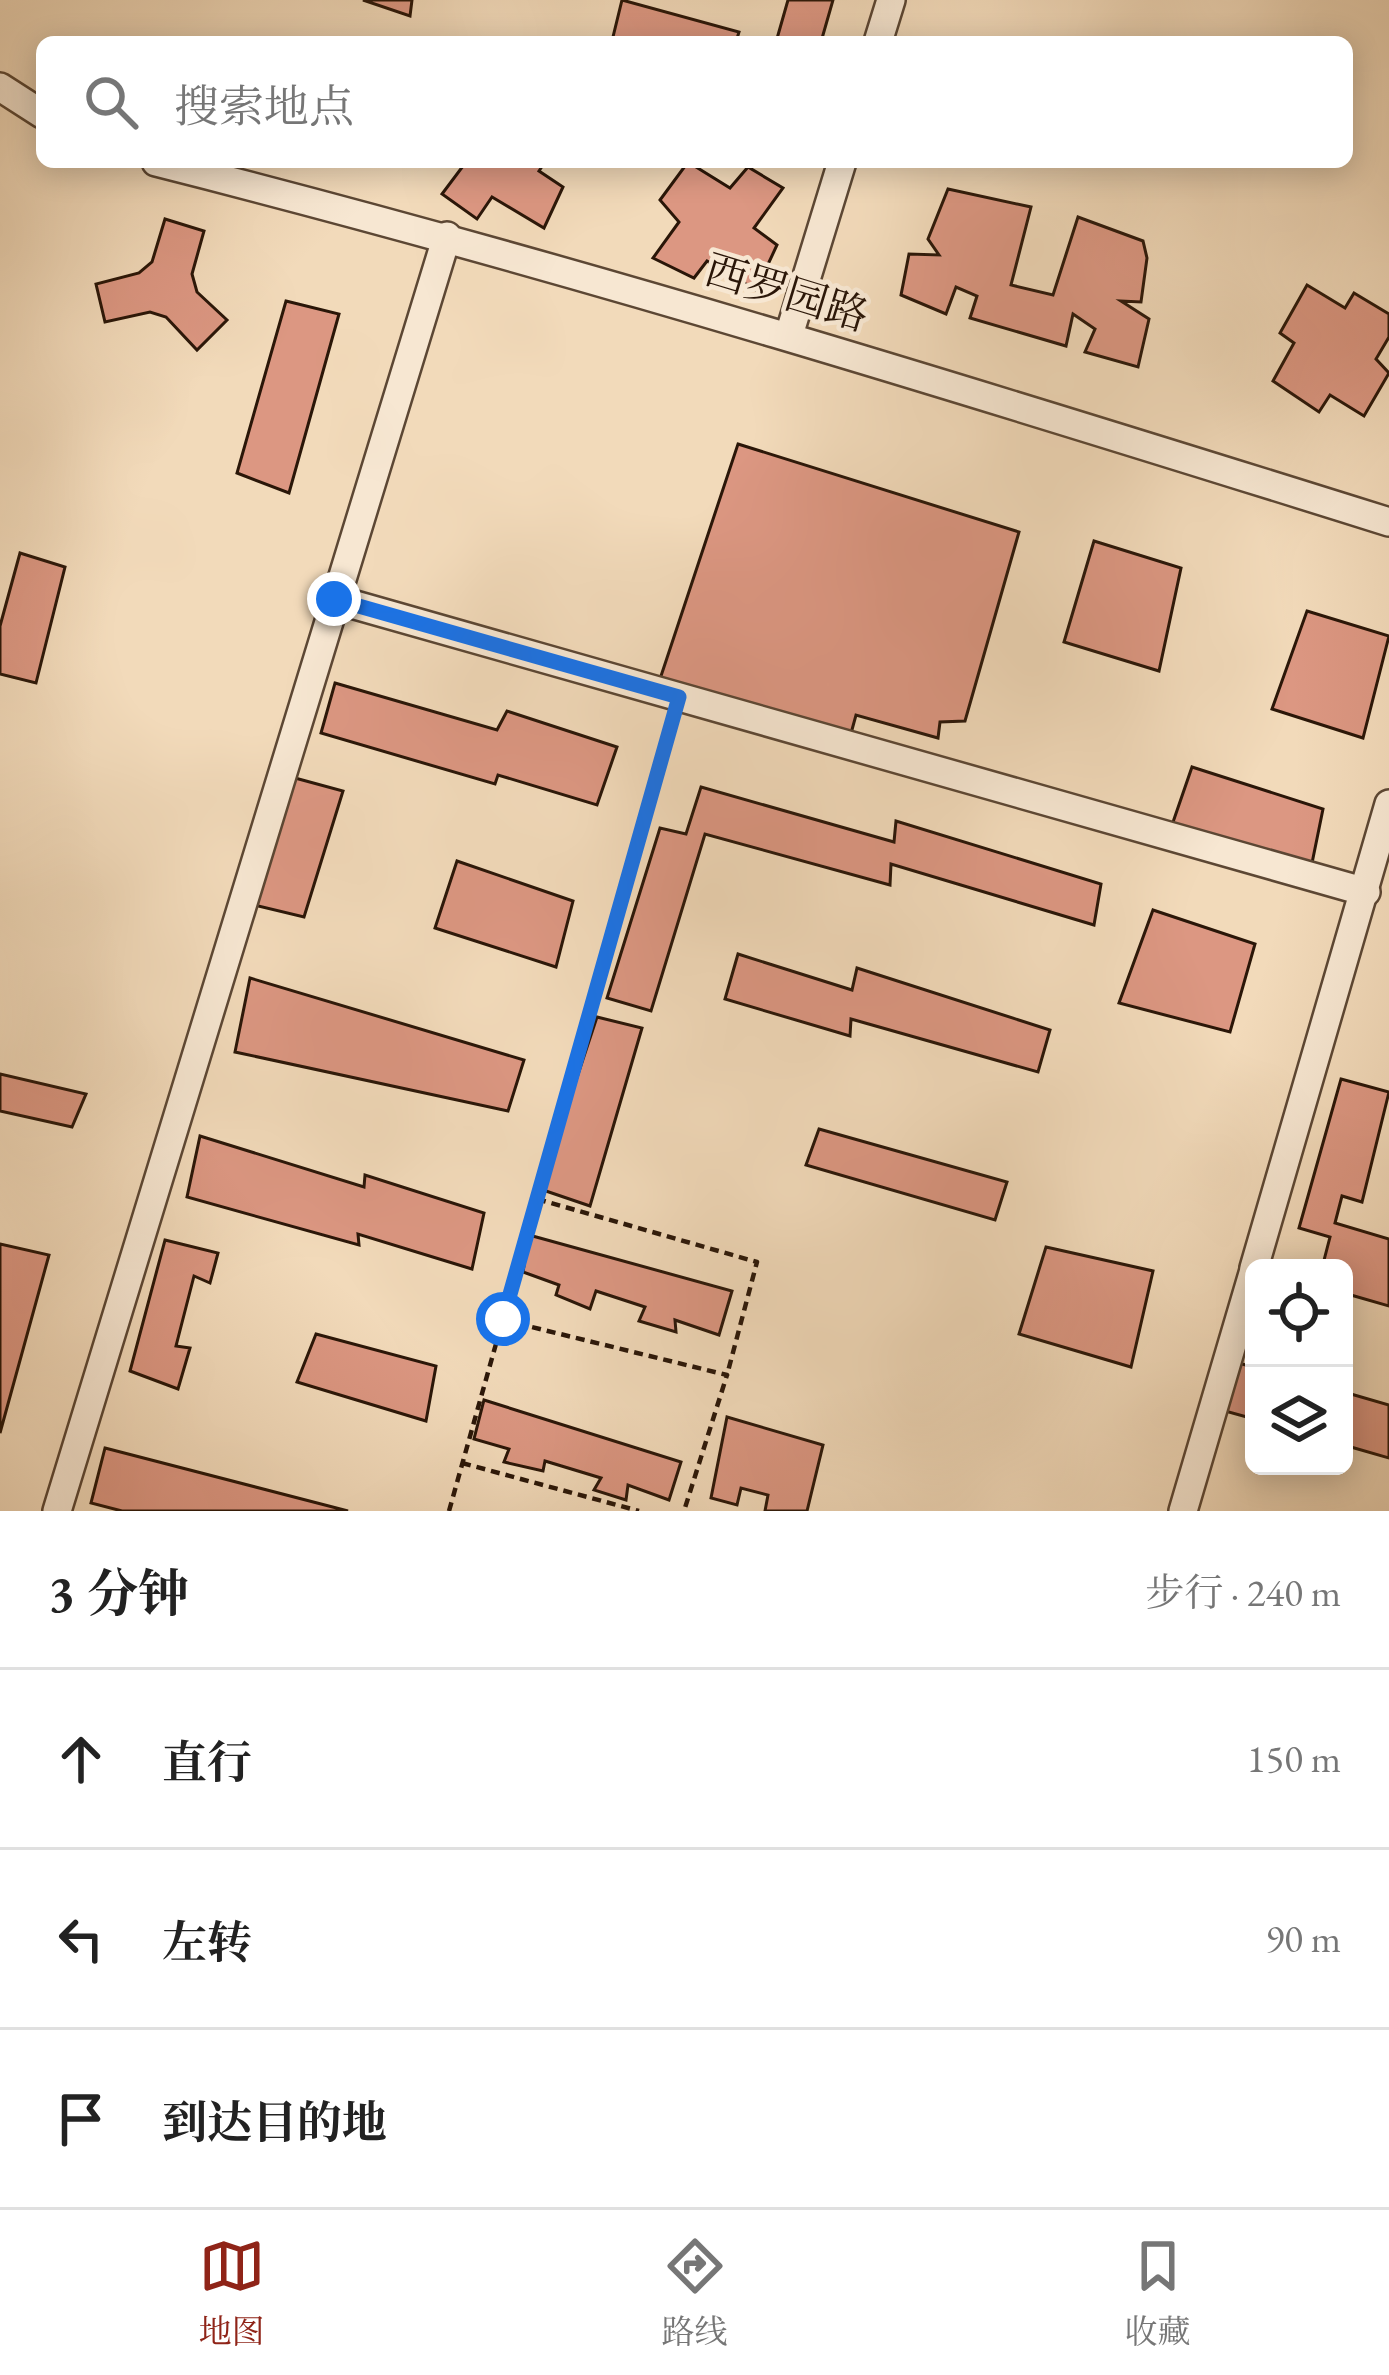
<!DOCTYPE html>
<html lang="zh">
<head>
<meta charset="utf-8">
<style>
	body { margin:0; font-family:"EB Garamond","Noto Serif SC",serif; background:#f6f6f6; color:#222 }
	.controls { position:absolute; right:36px; bottom:36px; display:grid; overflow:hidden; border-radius:18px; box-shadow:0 6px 30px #0003 }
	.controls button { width:108px; height:108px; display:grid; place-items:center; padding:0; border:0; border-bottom:3px solid #e0e0e0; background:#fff; color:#222; font:60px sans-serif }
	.stop { position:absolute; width:36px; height:36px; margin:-27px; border:9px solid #1a73e8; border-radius:50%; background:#fff }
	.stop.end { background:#1a73e8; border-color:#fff; box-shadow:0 3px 12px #0008 }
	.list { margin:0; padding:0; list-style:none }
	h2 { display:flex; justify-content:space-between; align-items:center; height:156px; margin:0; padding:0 48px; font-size:51px }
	h2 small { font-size:39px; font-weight:400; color:#767676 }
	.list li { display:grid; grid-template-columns:78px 1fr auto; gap:36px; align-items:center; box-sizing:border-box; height:180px; padding:0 48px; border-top:3px solid #e0e0e0 }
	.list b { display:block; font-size:45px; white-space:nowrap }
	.list em { font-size:39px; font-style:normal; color:#767676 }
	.icon { flex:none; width:66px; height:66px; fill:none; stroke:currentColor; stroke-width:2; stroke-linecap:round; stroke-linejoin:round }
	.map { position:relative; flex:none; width:1389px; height:1511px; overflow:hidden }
	.search { position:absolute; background:#fff; box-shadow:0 6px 30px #0003; left:36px; right:36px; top:36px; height:132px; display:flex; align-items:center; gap:30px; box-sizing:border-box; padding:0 42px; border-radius:18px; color:#767676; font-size:45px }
	.sheet { height:696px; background:#fff }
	nav { display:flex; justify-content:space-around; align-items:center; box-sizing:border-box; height:168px; border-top:3px solid #e0e0e0; background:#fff; font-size:33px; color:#767676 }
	nav a { display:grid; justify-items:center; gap:6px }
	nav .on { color:#8f2418 }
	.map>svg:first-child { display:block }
</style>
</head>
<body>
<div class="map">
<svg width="1389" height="1511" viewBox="0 0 1389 1511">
	<rect width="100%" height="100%" fill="#f2daba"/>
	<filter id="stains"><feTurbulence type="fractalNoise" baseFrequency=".00167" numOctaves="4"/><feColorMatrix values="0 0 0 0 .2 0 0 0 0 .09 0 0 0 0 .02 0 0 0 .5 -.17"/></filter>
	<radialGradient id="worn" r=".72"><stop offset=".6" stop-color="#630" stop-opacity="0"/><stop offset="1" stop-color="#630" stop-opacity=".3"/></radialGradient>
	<!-- building -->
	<g fill="#dc9782" stroke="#2a1608" stroke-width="3">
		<path d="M363,0H412L410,16Z"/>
		<path d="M622,0L739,32L736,42L612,41Z"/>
		<path d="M788,0H833L821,42H776Z"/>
		<path d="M545,162L539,171L563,187L544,228L492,197L477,219L442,194L466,162Z"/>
		<path d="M688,162L730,188L748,167L783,188L754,228L777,245L756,290L707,261L694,278L653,258L679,222L660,200Z"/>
		<path d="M948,189L1031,207L1011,285L1053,295L1078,217L1143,241L1147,258L1141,302L1121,301L1149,319L1138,367L1085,352L1095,329L1073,314L1066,346L970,318L977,296L956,287L946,314L901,295L909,254L939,255L928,239Z"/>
		<path d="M165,219L204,231L192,274L197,292L227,320L197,350L166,317L150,312L105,322L96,284L139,273L152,262Z"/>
		<path d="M1307,285L1345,308L1354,293L1389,314V337L1376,359L1389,373L1364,416L1330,395L1319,412L1273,381L1294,343L1280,333Z"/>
		<path d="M286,301L339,314L289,493L237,473Z"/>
		<path d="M738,444L1019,532L965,721L940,722L938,738L856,715L850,737L660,679Z"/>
		<path d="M1094,541L1181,568L1159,671L1064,642Z"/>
		<path d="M20,553L65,567L36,683L0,674V626Z"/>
		<path d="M1307,611L1389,636L1363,738L1272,709Z"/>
		<path d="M335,683L497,730L507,711L617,747L597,805L498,775L495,784L321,733Z"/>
		<path d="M1192,767L1323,809L1311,868L1172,825Z"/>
		<path d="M295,778L343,791L304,917L254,905Z"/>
		<path d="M701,787L894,842L896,821L1101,884L1094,925L891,864L890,885L705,834L651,1011L607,998L660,828L686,834Z"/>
		<path d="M457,861L573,901L556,967L435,928Z"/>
		<path d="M1153,910L1255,944L1230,1032L1119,1003Z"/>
		<path d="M738,954L852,990L857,968L1050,1030L1038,1072L851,1019L850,1036L725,999Z"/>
		<path d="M250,978L524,1060L508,1111L235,1052Z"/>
		<path d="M597,1017L642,1028L590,1206L540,1189Z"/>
		<path d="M0,1074L86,1094L72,1127L0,1111Z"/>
		<path d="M1341,1079L1389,1092L1362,1202L1342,1196L1335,1223L1389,1239V1306L1344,1293V1268H1322L1330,1237L1299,1228Z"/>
		<path d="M819,1129L1007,1182L995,1220L806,1165Z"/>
		<path d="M200,1136L364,1187L365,1175L484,1213L472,1269L358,1234L359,1245L187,1197Z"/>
		<path d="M529,1235L732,1291L719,1335L675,1320L676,1332L639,1321L645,1307L596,1291L590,1309L556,1295L559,1285L523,1272Z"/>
		<path d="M165,1240L218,1253L210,1283L194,1276L176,1346L190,1348L178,1389L130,1371Z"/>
		<path d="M0,1244L49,1255L0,1433Z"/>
		<path d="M1046,1247L1153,1271L1131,1367L1019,1334Z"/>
		<path d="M316,1334L436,1366L426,1421L297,1382Z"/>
		<path d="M1238,1363L1254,1367V1419L1225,1411Z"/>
		<path d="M1344,1392L1389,1405V1458L1344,1445Z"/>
		<path d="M484,1400L681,1462L669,1500L628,1485L626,1500L594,1490L601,1478L545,1461L543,1471L504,1462L509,1449L474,1439Z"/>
		<path d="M727,1417L823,1445L807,1511H765L768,1495L741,1488L737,1505L711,1498Z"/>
		<path d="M105,1448L348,1511H122L91,1503Z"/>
	</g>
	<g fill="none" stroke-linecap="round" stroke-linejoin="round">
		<defs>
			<g id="minor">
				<path d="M878,42L891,0"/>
				<path d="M0,87L42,114"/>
				<path d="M156,162C572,267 980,394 1389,522"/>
				<path d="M789,335L842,162"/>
				<path d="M334,599L1366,892"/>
				<path d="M1254,1268L1389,804"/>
				<path d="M57,1511L447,236"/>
				<path d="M1183,1511L1254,1270"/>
			</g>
		</defs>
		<!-- minor casing -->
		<use href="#minor" stroke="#5c4734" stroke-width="32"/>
		<!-- path -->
		<g stroke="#2a1608" stroke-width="4.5" stroke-dasharray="9 6" stroke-linecap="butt">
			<path d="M537,1199L757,1262L727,1375"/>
			<path d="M503,1320L727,1375L684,1511"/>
			<path d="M462,1463L639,1511"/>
			<path d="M449,1511L670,725"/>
		</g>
		<!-- minor -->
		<use href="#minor" stroke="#f7e7d2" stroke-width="27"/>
	</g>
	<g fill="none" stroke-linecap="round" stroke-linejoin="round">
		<!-- route -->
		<path stroke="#1a73e8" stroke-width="15" d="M334,599L679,697L503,1319"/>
	</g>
	<g text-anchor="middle" stroke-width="9" stroke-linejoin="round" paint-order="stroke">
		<!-- street labels -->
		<g font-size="42" fill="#2a1608" stroke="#f7e7d2">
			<text transform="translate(787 292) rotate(17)" y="15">西罗园路</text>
		</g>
	</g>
	<rect width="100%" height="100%" filter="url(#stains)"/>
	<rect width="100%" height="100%" fill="url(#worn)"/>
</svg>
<div class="controls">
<button><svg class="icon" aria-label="locate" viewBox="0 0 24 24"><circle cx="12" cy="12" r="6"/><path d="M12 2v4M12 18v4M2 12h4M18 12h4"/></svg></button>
<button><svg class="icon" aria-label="layers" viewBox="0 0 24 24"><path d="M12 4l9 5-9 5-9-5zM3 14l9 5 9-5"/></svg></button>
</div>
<div class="stop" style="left:503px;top:1319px"></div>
<div class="stop end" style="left:334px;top:599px"></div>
<div class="search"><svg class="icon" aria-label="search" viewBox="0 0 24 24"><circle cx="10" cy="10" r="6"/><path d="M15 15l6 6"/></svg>搜索地点</div>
</div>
<section class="sheet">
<h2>3 分钟<small>步行 · 240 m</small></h2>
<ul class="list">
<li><svg class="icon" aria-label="ahead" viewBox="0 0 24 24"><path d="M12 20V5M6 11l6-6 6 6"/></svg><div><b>直行</b></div><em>150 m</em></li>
<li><svg class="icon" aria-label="left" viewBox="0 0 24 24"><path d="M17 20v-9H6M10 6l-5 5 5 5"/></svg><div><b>左转</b></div><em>90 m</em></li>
<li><svg class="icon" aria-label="arrive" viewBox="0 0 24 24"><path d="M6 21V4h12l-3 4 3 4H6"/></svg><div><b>到达目的地</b></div></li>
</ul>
</section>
<nav>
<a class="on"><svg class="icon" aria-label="map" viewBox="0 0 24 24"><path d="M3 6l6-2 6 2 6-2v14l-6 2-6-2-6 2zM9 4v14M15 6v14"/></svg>地图</a>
<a><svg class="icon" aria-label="directions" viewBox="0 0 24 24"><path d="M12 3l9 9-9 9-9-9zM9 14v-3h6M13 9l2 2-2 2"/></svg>路线</a>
<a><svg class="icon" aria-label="saved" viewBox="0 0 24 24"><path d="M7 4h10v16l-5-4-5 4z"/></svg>收藏</a>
</nav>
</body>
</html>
